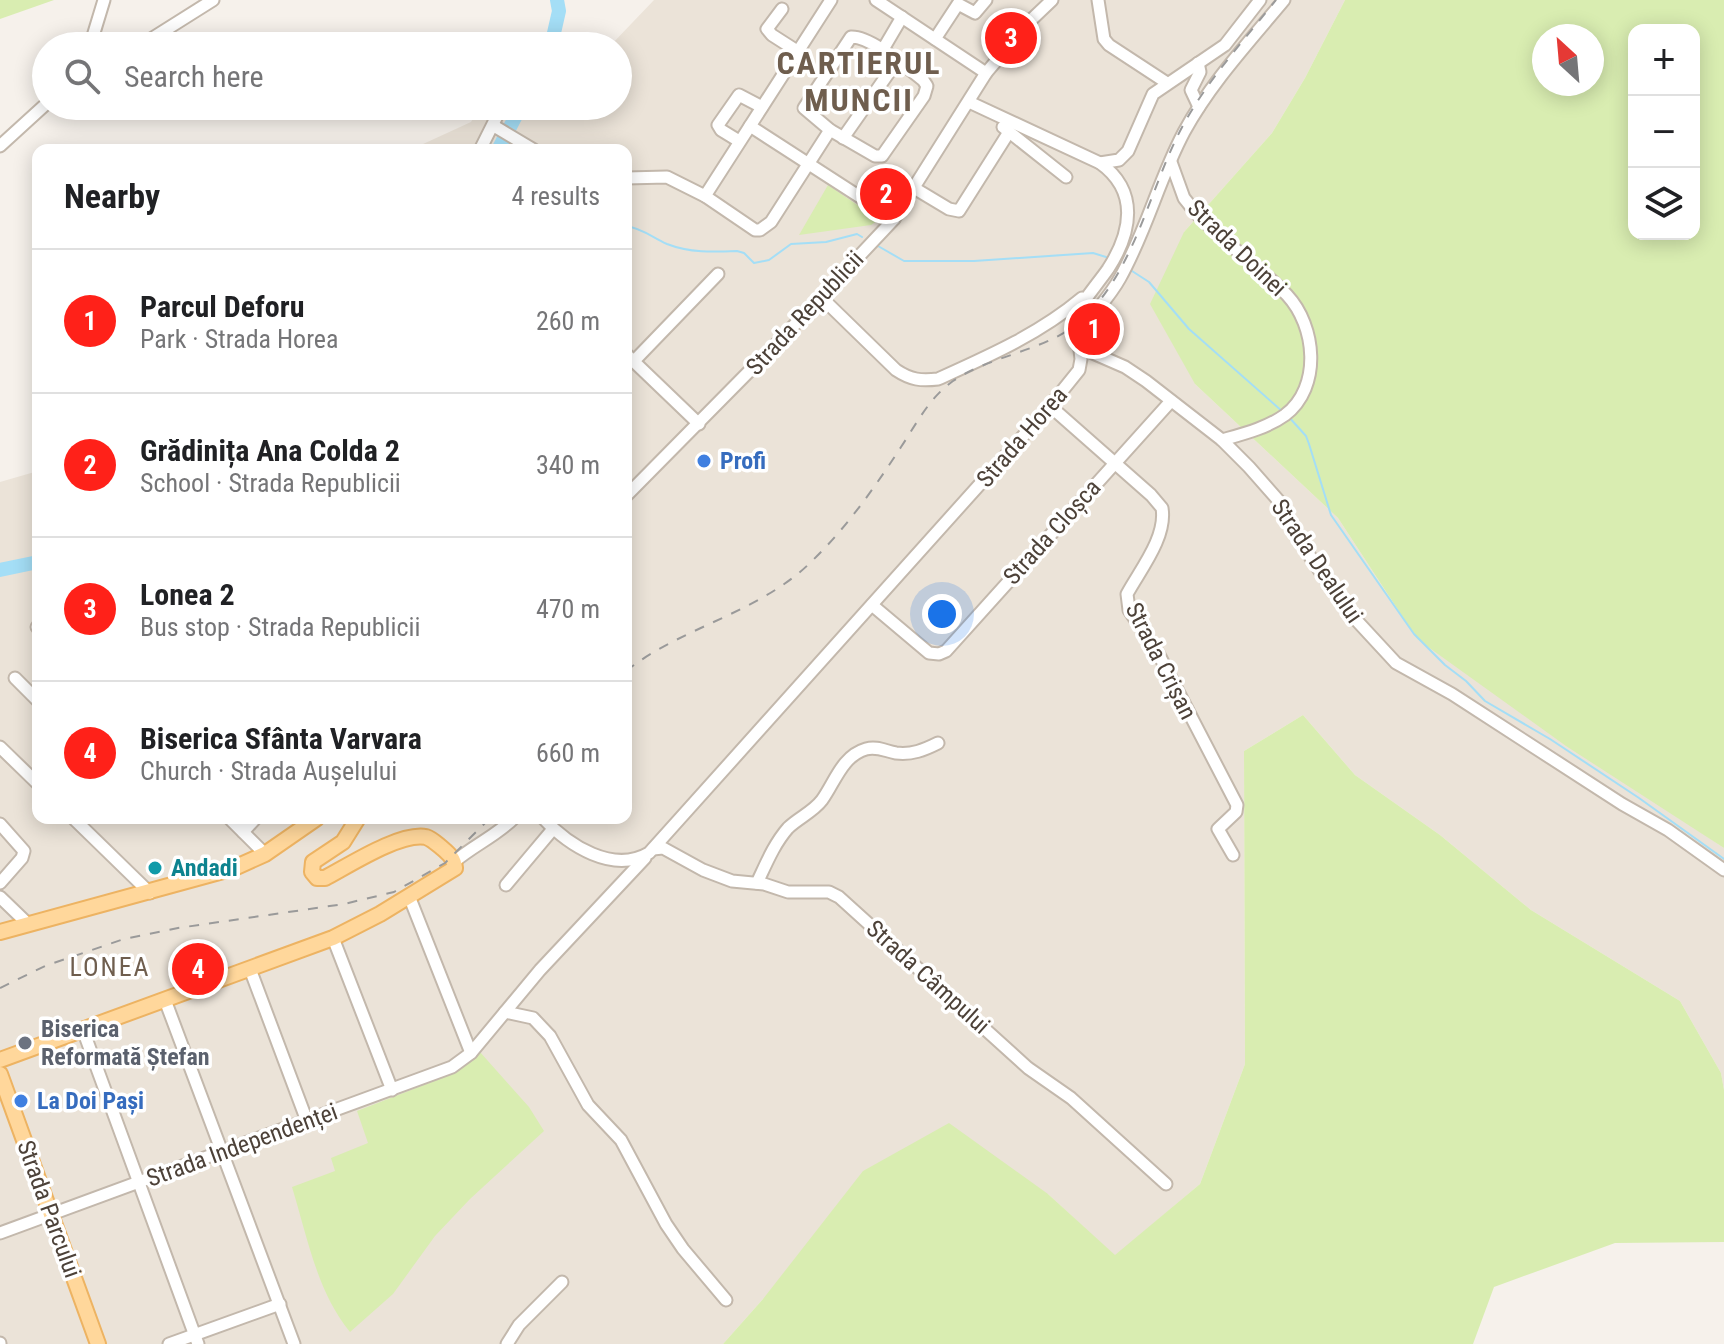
<!DOCTYPE html>
<html lang="en">
<head>
<meta charset="utf-8">
<style>
	body { margin:0; font-family:"Roboto Condensed",sans-serif; background:#f6f6f6; color:#202124 }
	.controls { position:absolute; right:24px; top:24px; display:grid; overflow:hidden; border-radius:16px; box-shadow:0 4px 20px #0003 }
	.controls button { width:72px; height:72px; display:grid; place-items:center; padding:0; border:0; border-bottom:2px solid #e0e0e0; background:#fff; color:#202124; font:40px sans-serif }
	.compass { position:absolute; left:1532px; top:24px; width:72px; height:72px; border-radius:50%; background:#fff; box-shadow:0 4px 20px #0003; rotate:334deg }
	.you { position:absolute; left:942px; top:614px; width:28px; height:28px; margin:-20px; border:6px solid #fff; border-radius:50%; background:#1a73e8; box-shadow:0 0 0 12px #1a73e833 }
	.badge { display:grid; place-items:center; width:52px; height:52px; border-radius:50%; background:#ff2119; color:#fff; font-size:26px; font-weight:700 }
	.pin { position:absolute; translate:-50% -50%; border:4px solid #fff; box-shadow:0 2px 8px #0006 }
	.list { margin:0; padding:0; list-style:none }
	h2 { display:flex; justify-content:space-between; align-items:center; height:104px; margin:0; padding:0 32px; font-size:34px }
	h2 small { font-size:26px; font-weight:400; color:#757577 }
	.list li { display:grid; grid-template-columns:52px 1fr auto; gap:24px; align-items:center; box-sizing:border-box; height:144px; padding:0 32px; border-top:2px solid #e0e0e0 }
	.list b { display:block; font-size:30px; white-space:nowrap }
	.list p { margin:0; font-size:26px; white-space:nowrap; color:#757577 }
	.list em { font-size:26px; font-style:normal; color:#757577 }
	.icon { flex:none; width:44px; height:44px; fill:none; stroke:currentColor; stroke-width:2; stroke-linecap:round; stroke-linejoin:round }
	.map { position:relative; flex:none; width:1724px; height:1344px; overflow:hidden }
	.search { position:absolute; background:#fff; box-shadow:0 4px 20px #0003; left:32px; top:32px; width:600px; height:88px; display:flex; align-items:center; gap:20px; box-sizing:border-box; padding:0 28px; border-radius:44px; color:#757577; font-size:30px }
	.panel { position:absolute; background:#fff; box-shadow:0 4px 20px #0003; left:32px; top:144px; width:600px; height:680px; border-radius:16px }
	.map>svg:first-child { display:block }
</style>
</head>
<body>
<div class="map">
<svg width="1724" height="1344" viewBox="0 0 1724 1344">
	<rect width="100%" height="100%" fill="#f6f1eb"/>
	<!-- residential -->
	<path fill="#ebe3d8" d="M654,0H1345L1305,78L1272,133L1184,232L1195,384L1338,518L1417,639L1724,848V1090L1721,1073L1680,1001L1531,910L1440,835L1355,775L1303,715L1244,751L1245,1064L1200,1184L1115,1256L1048,1194L763,1299L723,1344H0V482L38,471V818H626V150H410L471,122L480,106H618V46H610Z"/>
	<!-- green -->
	<g fill="#d9edb1" fill-rule="evenodd">
		<path d="M0,0H54L0,19Z"/>
		<path d="M1345,0H1724V848L1566,746L1417,639L1338,518L1195,384L1150,304L1184,232L1272,133L1305,78ZM1634,30H1694V234H1634ZM1544,36H1592V84H1544Z"/>
		<path d="M828,185L875,217L877,221L871,225L799,235Z"/>
		<path d="M1096,318L1106,323L1092,344L1081,336Z"/>
		<path d="M1303,715L1355,775L1440,835L1531,910L1680,1001L1721,1073L1724,1090V1242L1615,1243L1494,1287L1473,1344H723L763,1299L863,1171L949,1123L1048,1194L1115,1255L1200,1184L1245,1064L1244,751Z"/>
		<path d="M480,1052L529,1107L544,1131L470,1199L435,1236L393,1294L350,1332C317,1292 307,1236 292,1187L335,1171L331,1158L368,1143L357,1111L447,1076Z"/>
	</g>
	<g fill="none" stroke-linecap="round" stroke-linejoin="round">
		<!-- stream -->
		<g stroke="#a4def6" stroke-width="2">
			<path d="M626,226C642,228 653,238 667,244C690,253 713,252 737,251L744,253L754,263L769,260L791,244L826,242L857,234L862,237"/>
			<path d="M878,246L904,261H974L1093,253L1106,257"/>
			<path d="M1132,271L1149,282L1189,329L1283,412"/>
			<path d="M1288,416L1306,436L1309,444L1331,515L1414,634L1445,665L1466,681L1485,701L1550,739L1639,798L1724,859"/>
		</g>
		<!-- river -->
		<g stroke="#a4def6" stroke-width="14">
			<path d="M551,46L559,11L557,0"/>
			<path d="M498,150L521,106"/>
			<path d="M0,570L38,562"/>
		</g>
		<defs>
			<g id="minor">
				<path d="M876,0L986,73"/>
				<path d="M1098,0L1104,39L1109,45L1167,83"/>
				<path d="M782,9L767,29L772,35L797,51"/>
				<path d="M851,37C871,36 907,68 923,80L927,86L924,96L882,156H875L830,130L804,108Z"/>
				<path d="M935,39L958,4L975,13L986,0"/>
				<path d="M90,46L104,0"/>
				<path d="M140,46L213,0"/>
				<path d="M882,51L902,17"/>
				<path d="M1198,63L1200,72L1191,90L1199,107"/>
				<path d="M494,126L534,150"/>
				<path d="M750,126L894,219"/>
				<path d="M1003,127L1066,177"/>
				<path d="M843,138L897,61"/>
				<path d="M739,141L721,130L718,125L739,95L762,107"/>
				<path d="M0,146L46,104"/>
				<path d="M480,150L502,106"/>
				<path d="M1171,162L1184,198L1196,213C1224,243 1259,266 1287,295C1316,326 1322,387 1285,415C1267,428 1243,434 1222,440"/>
				<path d="M1100,163L1119,160L1128,151L1153,94L1225,45L1260,0"/>
				<path d="M626,178L667,177L705,196L755,230H760L771,222L830,130"/>
				<path d="M914,188L949,209L959,211L1009,132"/>
				<path d="M705,196L831,0"/>
				<path d="M821,297L896,370C911,380 921,381 938,379C989,356 1039,334 1082,298"/>
				<path d="M1077,338C1089,317 1108,300 1120,278C1146,232 1159,179 1184,132C1210,84 1249,42 1284,0"/>
				<path d="M1079,347L1125,367L1146,381L1222,440L1249,467L1278,500L1311,558L1346,609L1396,663L1452,694L1622,804L1668,830L1724,870"/>
				<path d="M626,354L699,424"/>
				<path d="M634,361L718,274"/>
				<path d="M1050,406L1151,495L1162,508C1167,537 1140,570 1127,594L1129,610L1158,653L1237,805L1236,812L1218,829L1233,855"/>
				<path d="M626,496L786,334L894,219L986,73L1030,21L1052,0"/>
				<path d="M872,605L929,653L939,654L946,651L1171,401"/>
				<path d="M37,627H38"/>
				<path d="M15,678L38,701"/>
				<path d="M0,747L38,784"/>
				<path d="M73,818L150,893"/>
				<path d="M229,818L265,854"/>
				<path d="M543,818C569,846 613,874 649,853L1050,406L1079,370L1081,359L1076,316C1083,299 1097,285 1108,269C1132,232 1139,191 1100,163L969,102"/>
				<path d="M0,824L24,851L22,858L0,883"/>
				<path d="M243,832L256,818"/>
				<path d="M653,849L663,848L703,870L732,881L764,884L788,892H829L839,897L1028,1068L1071,1098L1166,1184"/>
				<path d="M454,862C474,845 496,836 514,818"/>
				<path d="M757,883C766,864 774,844 788,828C798,818 813,812 822,800C835,782 842,756 866,749C877,746 885,751 896,753C912,755 924,750 938,743"/>
				<path d="M506,885L553,829"/>
				<path d="M409,896L471,1053"/>
				<path d="M0,897L28,924"/>
				<path d="M333,938L392,1090"/>
				<path d="M250,969L307,1121"/>
				<path d="M165,1000L294,1344"/>
				<path d="M505,1012L533,1018L550,1036L588,1105L621,1140L666,1224L683,1249L726,1300"/>
				<path d="M83,1030L198,1344"/>
				<path d="M0,1233L452,1067L471,1053L540,970L645,858"/>
				<path d="M0,1343V1344"/>
				<path d="M169,1344L280,1304"/>
				<path d="M507,1344L519,1325L562,1282"/>
			</g>
			<g id="major">
				<path d="M0,932L234,868L265,854L317,818"/>
				<path d="M0,1060L333,938L380,914L455,868C454,858 449,854 442,848C437,844 432,839 426,837C400,832 348,866 325,878H317L312,872L313,862L343,842L358,818"/>
				<path d="M0,1074L98,1344"/>
			</g>
		</defs>
		<!-- minor casing -->
		<use href="#minor" stroke="#c3b8ac" stroke-width="15"/>
		<!-- major casing -->
		<use href="#major" stroke="#edb362" stroke-width="18"/>
		<!-- minor -->
		<use href="#minor" stroke="#fff" stroke-width="11"/>
		<!-- major -->
		<use href="#major" stroke="#ffd79b" stroke-width="14"/>
		<!-- rail -->
		<g stroke="#9a9a9a" stroke-width="2" stroke-dasharray="10 10" stroke-linecap="butt">
			<path d="M626,671C683,626 760,613 812,561C847,527 875,487 901,447C917,423 929,398 953,381C994,353 1053,351 1088,314C1134,266 1149,195 1177,137C1202,86 1241,44 1276,0"/>
			<path d="M0,988L45,966L124,939L178,928L344,904L394,892L445,863L490,818"/>
		</g>
	</g>
	<!-- markers -->
	<g fill="#3f7fe0" stroke="#fff" stroke-width="3">
		<circle cx="704" cy="461" r="8"/>
		<circle cx="21" cy="1101" r="8"/>
	</g>
	<circle fill="#0f9aa8" stroke="#fff" stroke-width="3" cx="155" cy="868" r="8"/>
	<circle fill="#6b7280" stroke="#fff" stroke-width="3" cx="25" cy="1043" r="8"/>
	<g text-anchor="middle" stroke-width="7" stroke-linejoin="round" paint-order="stroke">
		<!-- street labels -->
		<g font-size="24" fill="#4c4138" stroke="#fff">
			<text transform="translate(1237 248) rotate(44)" y="8">Strada Doinei</text>
			<text transform="translate(805 313) rotate(-47)" y="8">Strada Republicii</text>
			<text transform="translate(1022 437) rotate(-49)" y="8">Strada Horea</text>
			<text transform="translate(1052 532) rotate(-48)" y="8">Strada Cloșca</text>
			<text transform="translate(1317 561) rotate(56)" y="8">Strada Dealului</text>
			<text transform="translate(1161 661) rotate(63)" y="8">Strada Crișan</text>
			<text transform="translate(928 977) rotate(42)" y="8">Strada Câmpului</text>
			<text transform="translate(242 1145) rotate(-20)" y="8">Strada Independenței</text>
			<text transform="translate(49 1209) rotate(70)" y="8">Strada Parcului</text>
		</g>
		<!-- shop labels -->
		<g font-size="24" font-weight="bold" fill="#366cbe" stroke="#fff" text-anchor="start">
			<text x="720" y="469">Profi</text>
			<text x="37" y="1109">La Doi Pași</text>
		</g>
		<!-- culture labels -->
		<g font-size="24" font-weight="bold" fill="#0d838f" stroke="#fff" text-anchor="start">
			<text x="171" y="876">Andadi</text>
		</g>
		<!-- worship labels -->
		<g font-size="24" font-weight="bold" fill="#5b616d" stroke="#fff" text-anchor="start">
			<text x="41" y="1037">Biserica<tspan x="41" dy="28">Reformată Ștefan</tspan></text>
		</g>
		<!-- neighbourhood labels -->
		<g font-size="26" letter-spacing="2" fill="#6f5e4e" stroke="#fff">
			<text x="110" y="976">LONEA</text>
		</g>
		<!-- district labels -->
		<g font-size="32" font-weight="bold" letter-spacing="2" fill="#6f5e4e" stroke="#fff">
			<text x="859" y="74">CARTIERUL<tspan x="859" dy="37">MUNCII</tspan></text>
		</g>
	</g>
</svg>
<div class="controls">
<button>+</button>
<button>−</button>
<button><svg class="icon" aria-label="layers" viewBox="0 0 24 24"><path d="M12 4l9 5-9 5-9-5zM3 14l9 5 9-5"/></svg></button>
</div>
<svg class="compass" viewBox="-18 -18 36 36"><path d="M0-13l5 13h-10z" fill="#e53935"/><path d="M0 13l5-13h-10z" fill="#757577"/></svg>
<div class="you"></div>
<div class="pin badge" style="left:1094px;top:329px">1</div>
<div class="pin badge" style="left:886px;top:194px">2</div>
<div class="pin badge" style="left:1011px;top:38px">3</div>
<div class="pin badge" style="left:198px;top:969px">4</div>
<div class="search"><svg class="icon" aria-label="search" viewBox="0 0 24 24"><circle cx="10" cy="10" r="6"/><path d="M15 15l6 6"/></svg>Search here</div>
<section class="panel">
<h2>Nearby<small>4 results</small></h2>
<ul class="list">
<li><span class="badge">1</span><div><b>Parcul Deforu</b><p>Park · Strada Horea</p></div><em>260 m</em></li>
<li><span class="badge">2</span><div><b>Grădinița Ana Colda 2</b><p>School · Strada Republicii</p></div><em>340 m</em></li>
<li><span class="badge">3</span><div><b>Lonea 2</b><p>Bus stop · Strada Republicii</p></div><em>470 m</em></li>
<li><span class="badge">4</span><div><b>Biserica Sfânta Varvara</b><p>Church · Strada Aușelului</p></div><em>660 m</em></li>
</ul>
</section>
</div>
</body>
</html>
